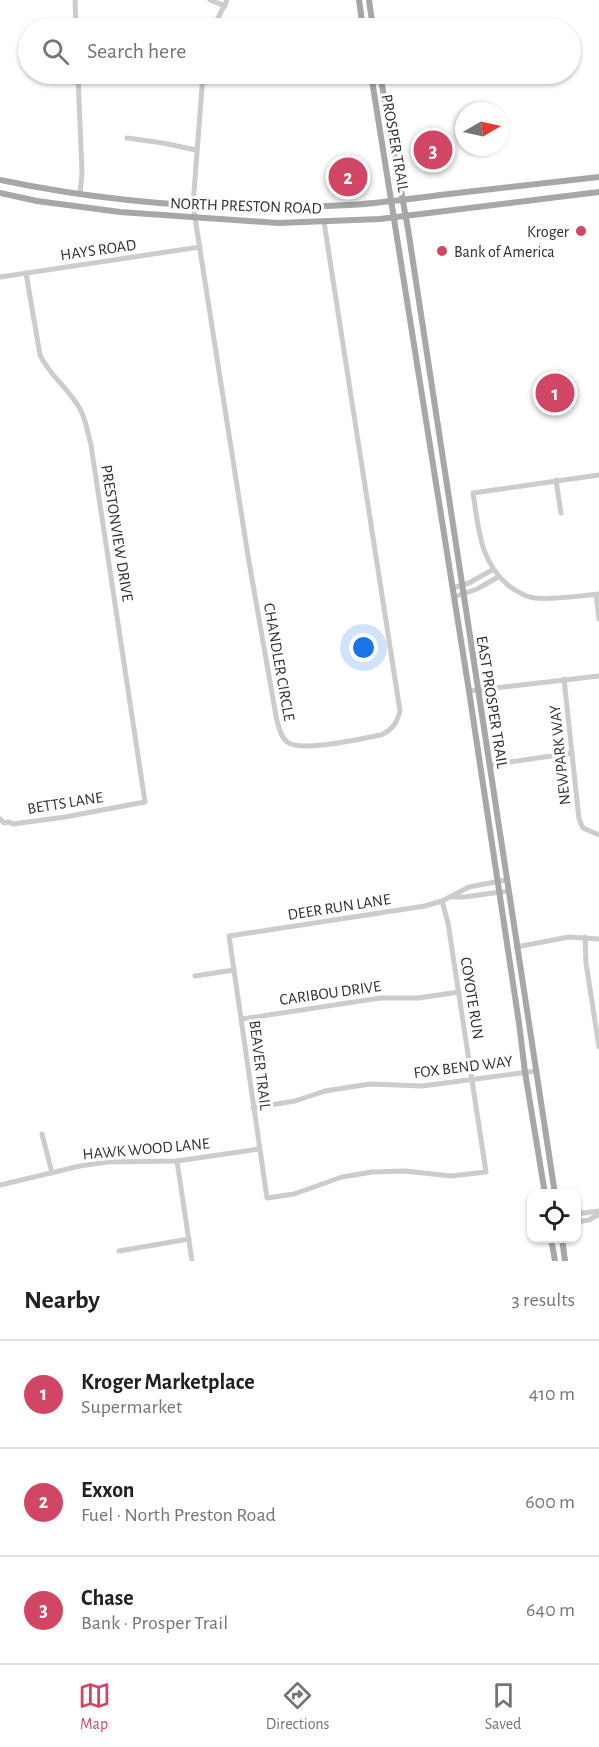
<!DOCTYPE html>
<html lang="en">
<head>
<meta charset="utf-8">
<style>
	body { margin:0; font-family:"Alegreya Sans",sans-serif; background:#f2f2f2; color:#202124 }
	.controls { position:absolute; right:18px; bottom:18px; display:grid; overflow:hidden; border-radius:12px; box-shadow:0 2px 4px #0004 }
	.controls button { width:54px; height:54px; display:grid; place-items:center; padding:0; border:0; border-bottom:2px solid #e0e0e0; background:#fff; color:#202124; font:30px sans-serif }
	.compass { position:absolute; left:455px; top:102px; width:54px; height:54px; border-radius:50%; background:#fff; box-shadow:0 2px 4px #0004; rotate:81deg }
	.you { position:absolute; left:364px; top:648px; width:21px; height:21px; margin:-15px; border:4px solid #fff; border-radius:50%; background:#1a73e8; box-shadow:0 0 0 9px #1a73e833 }
	.badge { display:grid; place-items:center; width:39px; height:39px; border-radius:50%; background:#d24665; color:#fff; font-size:20px; font-weight:700 }
	.pin { position:absolute; translate:-50% -50%; border:3px solid #fff; box-shadow:0 2px 6px #0006 }
	.list { margin:0; padding:0; list-style:none }
	h2 { display:flex; justify-content:space-between; align-items:center; height:78px; margin:0; padding:0 24px; font-size:26px }
	h2 small { font-size:20px; font-weight:400; color:#757577 }
	.list li { display:grid; grid-template-columns:39px 1fr auto; gap:18px; align-items:center; box-sizing:border-box; height:108px; padding:0 24px; border-top:2px solid #e0e0e0 }
	.list b { display:block; font-size:22px; white-space:nowrap }
	.list p { margin:0; font-size:20px; white-space:nowrap; color:#757577 }
	.list em { font-size:20px; font-style:normal; color:#757577 }
	.icon { flex:none; width:33px; height:33px; fill:none; stroke:currentColor; stroke-width:2; stroke-linecap:round; stroke-linejoin:round }
	.map { position:relative; flex:none; width:599px; height:1261px; overflow:hidden }
	.search { position:absolute; background:#fff; box-shadow:0 2px 4px #0004; left:18px; right:18px; top:18px; height:66px; display:flex; align-items:center; gap:15px; box-sizing:border-box; padding:0 21px; border-radius:33px; color:#757577; font-size:22px }
	.sheet { height:402px; background:#fff }
	nav { display:flex; justify-content:space-around; align-items:center; box-sizing:border-box; height:84px; border-top:2px solid #e0e0e0; background:#fff; font-size:16px; color:#757577 }
	nav a { display:grid; justify-items:center; gap:3px }
	nav .on { color:#d24665 }
	.map>svg:first-child { display:block }
</style>
</head>
<body>
<div class="map">
<svg width="599" height="1261" viewBox="0 0 599 1261">
	<rect width="100%" height="100%" fill="#fff"/>
	<g fill="none" stroke-linecap="round" stroke-linejoin="round">
		<!-- minor -->
		<g stroke="#ccc" stroke-width="5">
			<path d="M75,0L76,28"/>
			<path d="M210,0L225,6"/>
			<path d="M213,28L227,0"/>
			<path d="M78,74L82,173L80,194"/>
			<path d="M203,74L193,205L248,556L276,716C278,725 280,735 287,742C302,753 362,738 381,735C392,730 397,723 400,711L324,222"/>
			<path d="M127,138L163,143L196,150"/>
			<path d="M0,277L200,247"/>
			<path d="M599,475L473,493C479,529 479,561 509,586C516,591 525,597 534,598C555,600 578,596 599,594"/>
			<path d="M556,480L561,513"/>
			<path d="M453,588L469,583L492,570"/>
			<path d="M596,595L599,619"/>
			<path d="M454,597L477,589L498,577"/>
			<path d="M564,679L579,819L583,828L599,835"/>
			<path d="M469,691L599,676"/>
			<path d="M489,765L572,753"/>
			<path d="M0,819L4,823L9,822L13,824L65,817L145,802L91,445C88,434 86,419 80,409C69,389 50,376 40,355L26,273"/>
			<path d="M453,897H464L508,891"/>
			<path d="M442,901L448,923L486,1172L451,1176L405,1171L372,1172L342,1177L294,1194L267,1198L229,936L425,906L442,901L469,887L506,880"/>
			<path d="M585,937L586,963L599,1047"/>
			<path d="M516,947L569,937L599,939"/>
			<path d="M195,976L234,970"/>
			<path d="M242,1019L380,998H418L459,992"/>
			<path d="M253,1108L295,1101L325,1091L370,1084L422,1086L536,1071"/>
			<path d="M42,1134L52,1173"/>
			<path d="M177,1161L192,1261"/>
			<path d="M0,1185L80,1166L107,1162L177,1161L259,1149"/>
			<path d="M576,1214L599,1211"/>
			<path d="M576,1222L589,1220L599,1214"/>
			<path d="M119,1251L189,1239"/>
		</g>
		<!-- major -->
		<g stroke="#a7a7a7" stroke-width="6">
			<path d="M359,0L363,28"/>
			<path d="M369,0L373,28"/>
			<path d="M371,74L469,691L519,1023L525,1072L545,1194"/>
			<path d="M380,74L408,229L555,1194"/>
			<path d="M0,180C115,204 233,212 350,205C380,203 410,199 440,195C493,189 546,183 599,177"/>
			<path d="M0,193L37,201L120,212L278,223L380,219L599,192"/>
			<path d="M551,1238L555,1261"/>
			<path d="M562,1238L565,1261"/>
		</g>
	</g>
	<!-- markers -->
	<g fill="#d24665" stroke="#fff" stroke-width="2">
		<circle cx="581" cy="231" r="6"/>
		<circle cx="442" cy="251" r="6"/>
	</g>
	<g text-anchor="middle" stroke-width="6" stroke-linejoin="round" paint-order="stroke">
		<!-- street labels -->
		<g font-size="16" fill="#2f2f2f" stroke="#fff">
			<text transform="translate(396 143) rotate(80)" y="6">PROSPER TRAIL</text>
			<text transform="translate(246 205) rotate(2)" y="6">NORTH PRESTON ROAD</text>
			<text transform="translate(98 249) rotate(-8)" y="6">HAYS ROAD</text>
			<text transform="translate(118 533) rotate(81)" y="6">PRESTONVIEW DRIVE</text>
			<text transform="translate(280 662) rotate(80)" y="6">CHANDLER CIRCLE</text>
			<text transform="translate(493 702) rotate(81)" y="6">EAST PROSPER TRAIL</text>
			<text transform="translate(559 755) rotate(-96)" y="6">NEWPARK WAY</text>
			<text transform="translate(65 802) rotate(-9)" y="6">BETTS LANE</text>
			<text transform="translate(339 906) rotate(-9)" y="6">DEER RUN LANE</text>
			<text transform="translate(330 992) rotate(-8)" y="6">CARIBOU DRIVE</text>
			<text transform="translate(473 998) rotate(81)" y="6">COYOTE RUN</text>
			<text transform="translate(261 1065) rotate(83)" y="6">BEAVER TRAIL</text>
			<text transform="translate(463 1066) rotate(-7)" y="6">FOX BEND WAY</text>
			<text transform="translate(146 1148) rotate(-5)" y="6">HAWK WOOD LANE</text>
		</g>
		<!-- poi labels -->
		<g font-size="16" fill="#2f2f2f" stroke="#fff" text-anchor="end">
			<text x="569" y="237">Kroger</text>
			<text x="454" y="257" text-anchor="start">Bank of America</text>
		</g>
	</g>
</svg>
<div class="controls">
<button><svg class="icon" aria-label="locate" viewBox="0 0 24 24"><circle cx="12" cy="12" r="6"/><path d="M12 2v4M12 18v4M2 12h4M18 12h4"/></svg></button>
</div>
<svg class="compass" viewBox="-18 -18 36 36"><path d="M0-13l5 13h-10z" fill="#e53935"/><path d="M0 13l5-13h-10z" fill="#757577"/></svg>
<div class="you"></div>
<div class="pin badge" style="left:555px;top:393px">1</div>
<div class="pin badge" style="left:348px;top:177px">2</div>
<div class="pin badge" style="left:433px;top:150px">3</div>
<div class="search"><svg class="icon" aria-label="search" viewBox="0 0 24 24"><circle cx="10" cy="10" r="6"/><path d="M15 15l6 6"/></svg>Search here</div>
</div>
<section class="sheet">
<h2>Nearby<small>3 results</small></h2>
<ul class="list">
<li><span class="badge">1</span><div><b>Kroger Marketplace</b><p>Supermarket</p></div><em>410 m</em></li>
<li><span class="badge">2</span><div><b>Exxon</b><p>Fuel · North Preston Road</p></div><em>600 m</em></li>
<li><span class="badge">3</span><div><b>Chase</b><p>Bank · Prosper Trail</p></div><em>640 m</em></li>
</ul>
</section>
<nav>
<a class="on"><svg class="icon" aria-label="map" viewBox="0 0 24 24"><path d="M3 6l6-2 6 2 6-2v14l-6 2-6-2-6 2zM9 4v14M15 6v14"/></svg>Map</a>
<a><svg class="icon" aria-label="directions" viewBox="0 0 24 24"><path d="M12 3l9 9-9 9-9-9zM9 14v-3h6M13 9l2 2-2 2"/></svg>Directions</a>
<a><svg class="icon" aria-label="saved" viewBox="0 0 24 24"><path d="M7 4h10v16l-5-4-5 4z"/></svg>Saved</a>
</nav>
</body>
</html>
